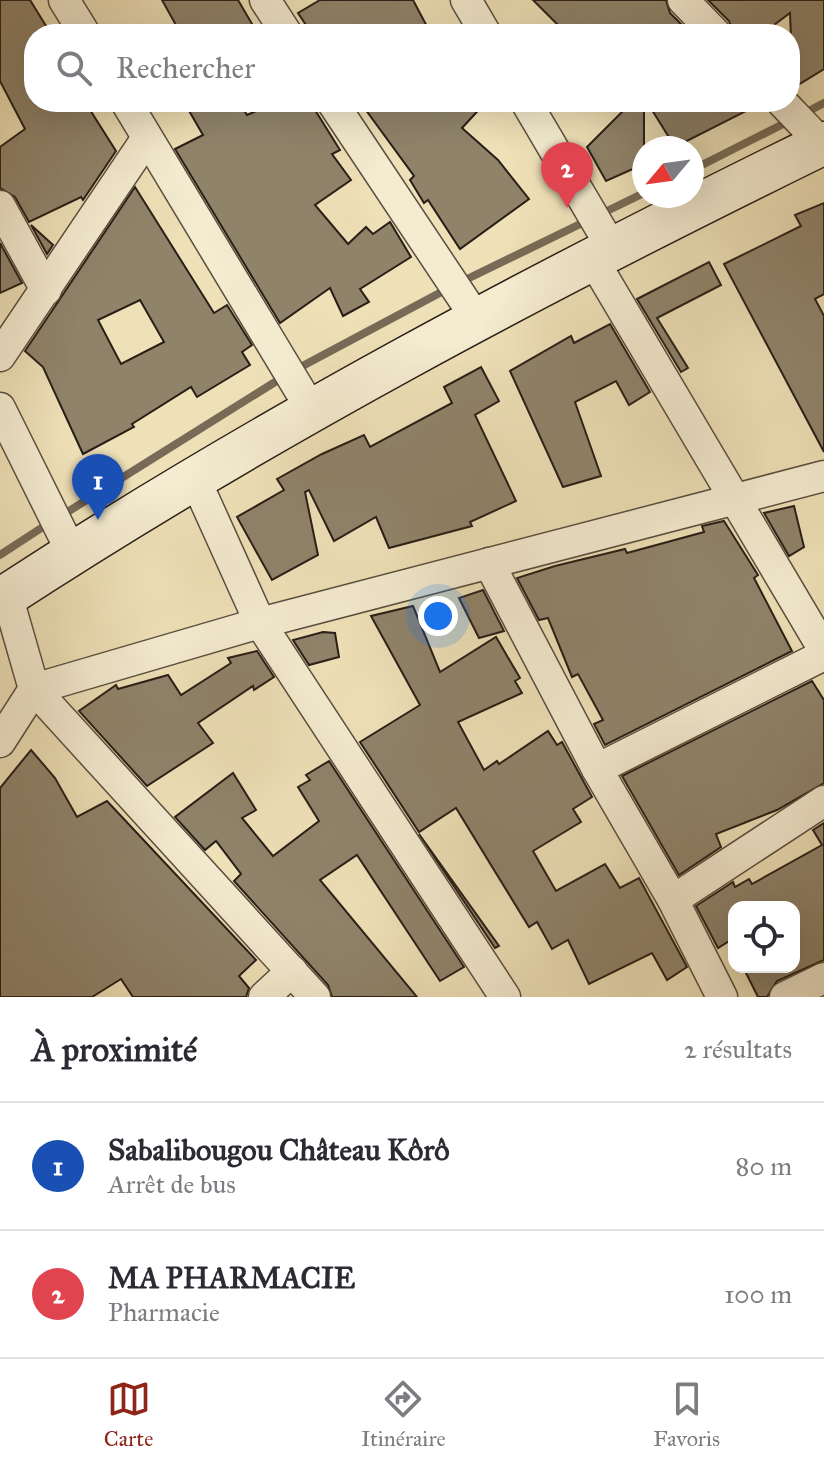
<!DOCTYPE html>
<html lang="fr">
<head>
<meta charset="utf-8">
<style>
	body { margin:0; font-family:"IM FELL Great Primer",serif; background:#f7f7f7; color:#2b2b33 }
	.controls { position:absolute; right:24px; bottom:24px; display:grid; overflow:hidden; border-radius:16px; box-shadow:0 8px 32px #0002 }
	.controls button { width:72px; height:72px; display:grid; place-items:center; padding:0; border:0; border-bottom:2px solid #e1e1e2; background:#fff; color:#2b2b33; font:40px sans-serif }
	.compass { position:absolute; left:632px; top:136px; width:72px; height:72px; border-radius:50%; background:#fff; box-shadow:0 8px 32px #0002; rotate:241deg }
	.you { position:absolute; left:438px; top:616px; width:28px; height:28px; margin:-20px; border:6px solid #fff; border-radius:50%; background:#1a73e8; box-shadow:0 0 0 12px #1a73e833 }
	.badge { display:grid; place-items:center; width:52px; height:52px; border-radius:50%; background:#8f2418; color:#fff; font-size:26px; font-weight:700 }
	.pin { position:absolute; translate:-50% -66px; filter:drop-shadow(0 2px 4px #0008) }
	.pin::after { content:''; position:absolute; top:42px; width:28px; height:24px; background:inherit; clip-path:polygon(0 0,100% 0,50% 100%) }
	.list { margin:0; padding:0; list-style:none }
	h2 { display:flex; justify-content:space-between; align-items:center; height:104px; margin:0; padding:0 32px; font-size:34px }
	h2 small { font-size:26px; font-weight:400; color:#7c7c81 }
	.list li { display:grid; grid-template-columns:52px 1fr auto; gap:24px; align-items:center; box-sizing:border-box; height:128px; padding:0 32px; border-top:2px solid #e1e1e2 }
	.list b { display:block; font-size:30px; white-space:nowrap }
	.list p { margin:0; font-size:26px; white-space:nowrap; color:#7c7c81 }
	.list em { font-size:26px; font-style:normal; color:#7c7c81 }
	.icon { flex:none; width:44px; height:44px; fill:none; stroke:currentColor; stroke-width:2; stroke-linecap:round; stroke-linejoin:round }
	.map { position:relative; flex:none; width:824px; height:997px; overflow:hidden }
	.search { position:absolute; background:#fff; box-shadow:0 8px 32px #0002; left:24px; right:24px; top:24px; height:88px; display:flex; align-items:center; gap:20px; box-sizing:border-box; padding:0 28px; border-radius:32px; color:#7c7c81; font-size:30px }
	.sheet { height:360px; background:#fff }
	nav { display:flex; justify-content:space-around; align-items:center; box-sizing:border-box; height:112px; border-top:2px solid #e1e1e2; background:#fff; font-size:22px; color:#7c7c81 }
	nav a { display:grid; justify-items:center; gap:4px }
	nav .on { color:#8f2418 }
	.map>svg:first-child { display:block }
</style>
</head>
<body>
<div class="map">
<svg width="824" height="997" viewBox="0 0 824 997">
	<rect width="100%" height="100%" fill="#eee0b7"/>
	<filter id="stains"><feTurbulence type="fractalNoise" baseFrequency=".0025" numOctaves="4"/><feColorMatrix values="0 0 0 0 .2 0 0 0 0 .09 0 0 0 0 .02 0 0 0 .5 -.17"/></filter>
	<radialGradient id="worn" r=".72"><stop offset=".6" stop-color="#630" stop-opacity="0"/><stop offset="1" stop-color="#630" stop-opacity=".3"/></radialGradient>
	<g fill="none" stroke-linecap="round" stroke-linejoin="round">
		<!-- stream -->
		<g stroke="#776b57" stroke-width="8">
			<path d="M803,114L824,103"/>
			<path d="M692,170L791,120"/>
			<path d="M461,282L644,193"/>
			<path d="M295,370L449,288"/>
			<path d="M61,516L283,377"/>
			<path d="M0,555L49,523"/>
		</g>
	</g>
	<!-- building -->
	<g fill="#8f836a" stroke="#291e17" stroke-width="2" fill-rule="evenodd">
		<path d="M0,0H30L51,34H34V102H85L116,151L83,200L81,197L29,222L15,197L0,188V147L25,129L0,81Z"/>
		<path d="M162,0H238L258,34H181Z"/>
		<path d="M320,0H413L431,34H312L298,13Z"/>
		<path d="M533,0H666L670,13L691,34H567Z"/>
		<path d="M708,0H824V69L793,88L790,13L762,34H734L729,21Z"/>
		<path d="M184,102H239L247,115L277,102H310L340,150L332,154L351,180L315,205L348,244L366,227L373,234L390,222L411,257L360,289L369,302L343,316L330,288L280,323L175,149L203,135Z"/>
		<path d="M360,102H486L462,128L498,160L529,199L460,249L428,200L424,203L410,180L414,176Z"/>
		<path d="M632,102H644V164L606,181L587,147Z"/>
		<path d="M647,102H764L675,147Z"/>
		<path d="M135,187L214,313L227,305L252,345L242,352L250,365L197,397L191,387L132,424L134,427L83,454L43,367L25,351ZM140,300L164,342L121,364L98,320Z"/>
		<path d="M824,203V294L815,299L824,316V452L724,264L801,226L795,215Z"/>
		<path d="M31,225L53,245L47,254Z"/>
		<path d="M0,243L22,283L0,293Z"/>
		<path d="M709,262L721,285L657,318L688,368L681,372L637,299Z"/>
		<path d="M610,324L650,392L629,405L616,381L575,402L601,476L563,487L510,371L571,336L574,343Z"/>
		<path d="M481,367L499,401L475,415L516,501L470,522L472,526L389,548L376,517L334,541L309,490L305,492L318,555L272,580L237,517L284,490L277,479L322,454L364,435L370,447L452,403L444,387Z"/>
		<path d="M794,506L804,547L789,556L764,513Z"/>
		<path d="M724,521L758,575L754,578L792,651L605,745L594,724L603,720L578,674L572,677L548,618L539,620L517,578L555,566L625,549L627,553L704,532L702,526Z"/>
		<path d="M483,590L504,631L479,638L459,598Z"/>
		<path d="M413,606L440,672L496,637L520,678L515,681L522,693L458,722L484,770L497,761L499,764L548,731L557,745L562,742L592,797L573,809L581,822L533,851L556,891L605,864L620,888L639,878L687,967L667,980L652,953L589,984L568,940L552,949L537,922L529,927L456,808L419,832L360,742L420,705L371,616Z"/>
		<path d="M323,632L335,633L339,657L309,665L293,640Z"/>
		<path d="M257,651L274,677L254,690L253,686L198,723L213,743L147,786L79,711L116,685L118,689L168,675L181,695L231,663L228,658Z"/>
		<path d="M812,681L824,700V783L777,810L716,834L721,847L679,875L622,776Z"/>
		<path d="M31,750L55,778L77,817L107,801L256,960L239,976L249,988L246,997H133L121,979L92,997H0V788Z"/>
		<path d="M329,761L464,967L440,981L357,855L320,880L417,997H332L328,985L234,881L241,874L216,841L205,850L175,817L233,773L256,810L242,818L273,856L319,821L298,787L310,780L306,775Z"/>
		<path d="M824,823V960L777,981L767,997H758L743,967H794V907H734V938L718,948L696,906L733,882L735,887L749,879L752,884L822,845L813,830Z"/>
		<path d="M419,834L499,946L495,948Z"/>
	</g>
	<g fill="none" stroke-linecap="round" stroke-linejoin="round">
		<defs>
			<g id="minor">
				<path d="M64,0L85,34"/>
				<path d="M265,0L287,34"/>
				<path d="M466,0L486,34"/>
				<path d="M683,0L716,34"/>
				<path d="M126,102L311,409"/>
				<path d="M332,102L478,321"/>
				<path d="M526,102L612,248"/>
				<path d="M782,102L822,144"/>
				<path d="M0,206L46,290"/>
				<path d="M592,258L824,650"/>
				<path d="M0,356L147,138"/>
				<path d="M0,408L72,553"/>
				<path d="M195,479L260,623L505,997"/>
				<path d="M489,563L597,769L673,900L722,997"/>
				<path d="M7,595L34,689L315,997"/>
				<path d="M0,742L34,689L260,623L824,476"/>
				<path d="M597,769L824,655"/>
				<path d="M673,900L824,801"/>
				<path d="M264,997L292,971"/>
				<path d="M785,997L824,978"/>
			</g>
			<path id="secondary" d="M0,600C263,428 542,281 824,143"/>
		</defs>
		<!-- minor casing -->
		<use href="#minor" stroke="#5a4e3f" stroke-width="33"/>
		<!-- secondary casing -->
		<use href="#secondary" stroke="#291e17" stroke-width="45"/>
		<!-- minor -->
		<use href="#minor" stroke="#f4ebd0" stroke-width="30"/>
		<!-- secondary -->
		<use href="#secondary" stroke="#f4ebd0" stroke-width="42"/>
	</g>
	<rect width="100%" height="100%" filter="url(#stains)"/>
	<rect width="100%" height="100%" fill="url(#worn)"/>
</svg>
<div class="controls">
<button><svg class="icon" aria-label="locate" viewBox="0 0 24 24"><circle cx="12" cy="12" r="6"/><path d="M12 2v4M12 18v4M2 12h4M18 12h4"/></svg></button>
</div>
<svg class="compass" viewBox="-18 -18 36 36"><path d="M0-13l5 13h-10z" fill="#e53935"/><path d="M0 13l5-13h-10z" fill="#7c7c81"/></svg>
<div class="you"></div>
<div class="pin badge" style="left:98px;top:520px;background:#1a4fb4">1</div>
<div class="pin badge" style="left:567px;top:208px;background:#e0444e">2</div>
<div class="search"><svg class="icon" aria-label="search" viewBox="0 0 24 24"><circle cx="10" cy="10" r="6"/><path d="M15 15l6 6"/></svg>Rechercher</div>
</div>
<section class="sheet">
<h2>À proximité<small>2 résultats</small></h2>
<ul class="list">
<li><span class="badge" style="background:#1a4fb4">1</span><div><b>Sabalibougou Château Kôrô</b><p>Arrêt de bus</p></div><em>80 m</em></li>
<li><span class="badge" style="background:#e0444e">2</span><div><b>MA PHARMACIE</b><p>Pharmacie</p></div><em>100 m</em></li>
</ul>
</section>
<nav>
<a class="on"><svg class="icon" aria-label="map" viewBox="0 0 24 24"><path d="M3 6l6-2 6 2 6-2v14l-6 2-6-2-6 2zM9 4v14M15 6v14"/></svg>Carte</a>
<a><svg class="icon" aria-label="directions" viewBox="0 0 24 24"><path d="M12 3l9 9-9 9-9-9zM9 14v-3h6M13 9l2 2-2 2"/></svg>Itinéraire</a>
<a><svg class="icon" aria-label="saved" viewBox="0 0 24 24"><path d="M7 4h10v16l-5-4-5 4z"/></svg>Favoris</a>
</nav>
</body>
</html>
